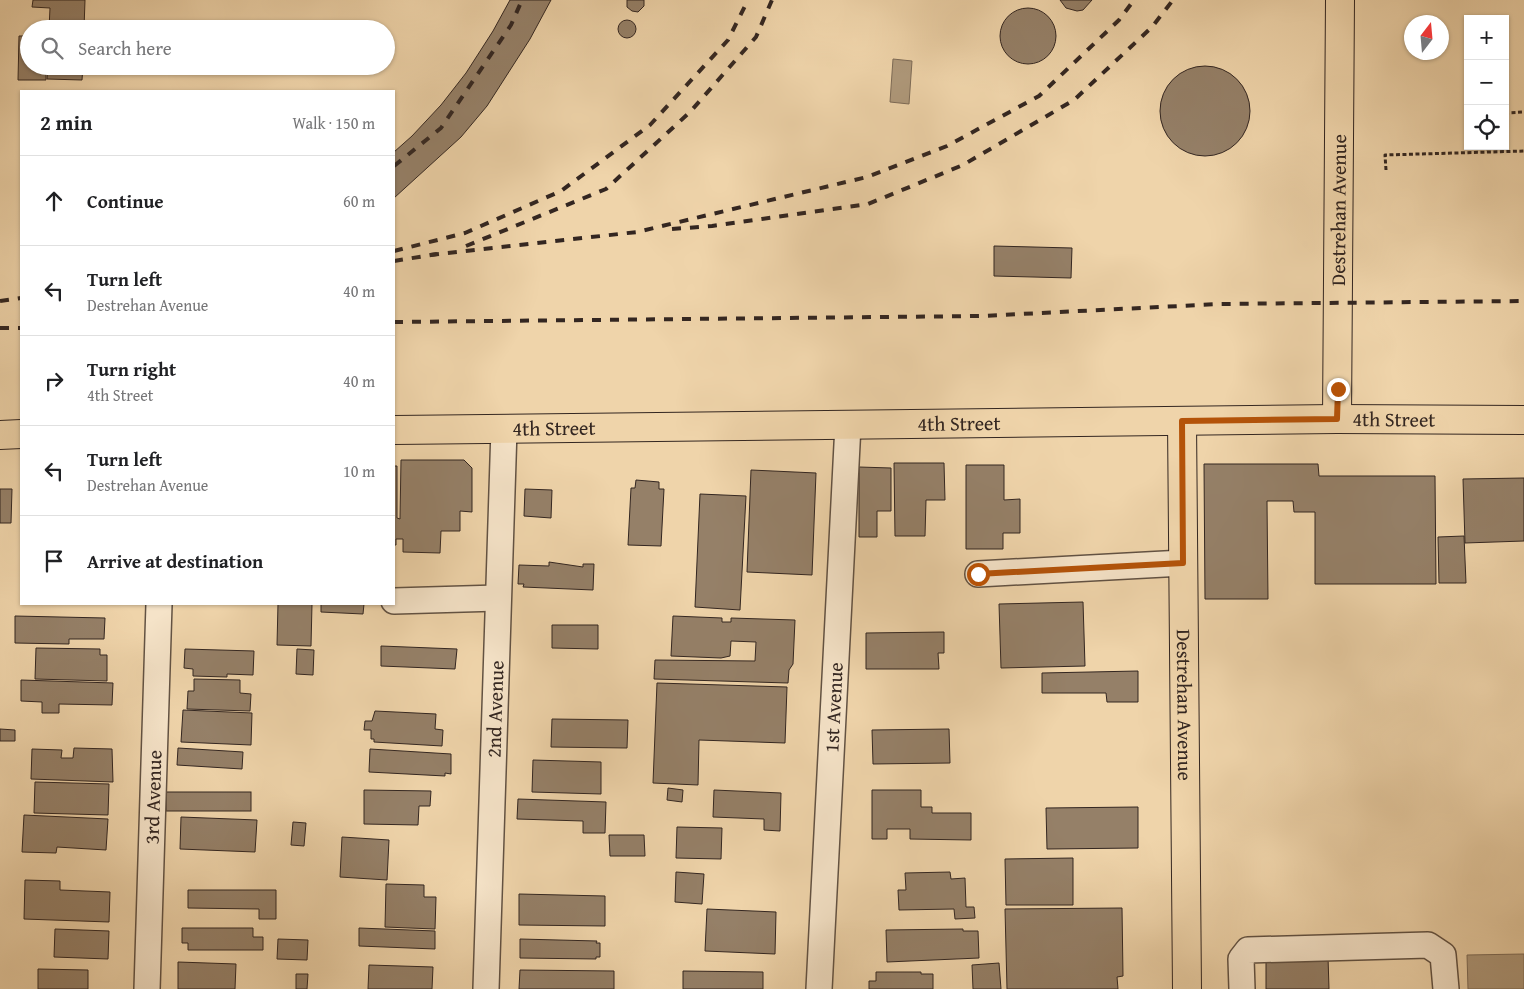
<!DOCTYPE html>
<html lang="en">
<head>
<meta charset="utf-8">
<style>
	body { margin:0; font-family:"Gentium Book Plus",serif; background:#f2f2f2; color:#202124 }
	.controls { position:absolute; right:15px; top:15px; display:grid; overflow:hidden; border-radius:0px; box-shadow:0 1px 4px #0004 }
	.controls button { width:45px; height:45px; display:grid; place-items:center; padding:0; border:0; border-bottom:1px solid #e0e0e0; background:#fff; color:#202124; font:25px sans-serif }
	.compass { position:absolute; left:1404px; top:15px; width:45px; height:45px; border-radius:50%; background:#fff; box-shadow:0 1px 4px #0004; rotate:16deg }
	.stop { position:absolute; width:15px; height:15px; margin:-11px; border:4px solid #b45309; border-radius:50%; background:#fff }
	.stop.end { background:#b45309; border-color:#fff; box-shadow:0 1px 5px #0008 }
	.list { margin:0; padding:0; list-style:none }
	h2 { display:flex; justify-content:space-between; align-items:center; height:65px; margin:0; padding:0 20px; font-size:21px }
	h2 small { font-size:16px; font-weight:400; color:#757577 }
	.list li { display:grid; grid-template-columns:32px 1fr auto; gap:15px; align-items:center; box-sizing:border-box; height:90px; padding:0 20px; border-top:1px solid #e0e0e0 }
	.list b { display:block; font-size:19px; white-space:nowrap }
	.list p { margin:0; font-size:16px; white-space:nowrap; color:#757577 }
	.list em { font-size:16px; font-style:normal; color:#757577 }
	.icon { flex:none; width:28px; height:28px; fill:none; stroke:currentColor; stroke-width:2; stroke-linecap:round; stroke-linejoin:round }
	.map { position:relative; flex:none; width:1524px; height:989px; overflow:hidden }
	.search { position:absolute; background:#fff; box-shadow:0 1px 4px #0004; left:20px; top:20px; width:375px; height:55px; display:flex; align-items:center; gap:12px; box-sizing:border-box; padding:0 18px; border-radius:28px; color:#757577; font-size:19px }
	.panel { position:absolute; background:#fff; box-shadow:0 1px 4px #0004; left:20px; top:90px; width:375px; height:515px; border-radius:0px }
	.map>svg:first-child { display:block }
</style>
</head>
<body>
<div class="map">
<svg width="1524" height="989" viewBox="0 0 1524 989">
	<rect width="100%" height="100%" fill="#efd4aa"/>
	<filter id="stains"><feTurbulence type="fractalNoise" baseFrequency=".004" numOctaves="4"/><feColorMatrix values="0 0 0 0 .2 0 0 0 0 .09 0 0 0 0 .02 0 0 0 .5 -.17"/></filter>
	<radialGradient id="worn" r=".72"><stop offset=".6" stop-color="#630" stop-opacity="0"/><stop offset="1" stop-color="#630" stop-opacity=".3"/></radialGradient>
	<!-- water -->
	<g fill="#af997b" stroke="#7d6b57">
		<path d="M893,59L912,61L909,104L890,102Z"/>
		<path d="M1524,954V989H1468L1467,955Z"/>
	</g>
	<!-- building -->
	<g fill="#958068" stroke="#332621">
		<path d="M33,0H85L84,29H49L50,8L32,7Z"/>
		<path d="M510,0H551L530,39L487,106L461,137L394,198V152L412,136L441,105L466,73L493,31Z"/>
		<path d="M627,0H644V6L638,12L632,11L627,7Z"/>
		<path d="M1060,0H1092L1083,10L1077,11L1066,8Z"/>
		<circle cx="1028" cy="36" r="28"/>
		<circle cx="627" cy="29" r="9"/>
		<path d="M19,36H29V66H46V80H18Z"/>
		<path d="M48,66H83L82,80L47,79Z"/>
		<circle cx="1205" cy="111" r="45"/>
		<path d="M994,246L1072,248L1071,278L994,276Z"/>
		<path d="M401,460H464L472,468V512L460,511V531H441L440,553L403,552V539H396V545H394V466H397V518L400,519Z"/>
		<path d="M894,463H944L945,500H926L925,536H895Z"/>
		<path d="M1204,464H1318L1319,476H1435L1436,584H1315V512H1294L1293,501H1267L1268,599H1205Z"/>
		<path d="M966,465H1004V500L1020,499V533H1003V549H966Z"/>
		<path d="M859,467L891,468V511H877V537H859Z"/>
		<path d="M751,470L816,473L812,575L747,572Z"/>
		<path d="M1524,478V541L1465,543L1463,479Z"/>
		<path d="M636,480L659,482V489H664L661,546L628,545L631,488H635Z"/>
		<path d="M0,489H12L11,523H0Z"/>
		<path d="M525,489L552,490L551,518L524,516Z"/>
		<path d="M700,494L746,496L740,610L695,607Z"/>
		<path d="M1464,536L1466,583H1439L1438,537Z"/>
		<path d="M549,562L583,567V564H594L593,590L523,587L524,584H518L519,565L549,566Z"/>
		<path d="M1083,602L1085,666L1001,668L999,604Z"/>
		<path d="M278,604H312L311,646L277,645Z"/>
		<path d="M321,604H364L363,614L321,612Z"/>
		<path d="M15,616L105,618L104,639H69V644L15,643Z"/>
		<path d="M673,616L722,618V622H731V618L795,620L793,664L789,670L788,683L654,679L655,660L755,661L756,642L731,641L730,656L721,658L671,656Z"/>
		<path d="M552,625H598V649L552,648Z"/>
		<path d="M944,632V653H938L939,669H866V633Z"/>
		<path d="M381,646L457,649L455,669L381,666Z"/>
		<path d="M36,648L100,649V655H107V681L35,679Z"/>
		<path d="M185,649L254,651L253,675L227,674V677L193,676V669L184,668Z"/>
		<path d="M297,649L314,650L313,675L296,674Z"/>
		<path d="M1138,671V702H1107L1106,693H1042V673Z"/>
		<path d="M194,679L240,680V693L251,694L250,711L187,709L188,691H194Z"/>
		<path d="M21,680L113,683L112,705L59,704V713H42V702L21,701Z"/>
		<path d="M657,683L787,687L785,743L699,740L698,785L653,783Z"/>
		<path d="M183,710L252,713L251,745L181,742Z"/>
		<path d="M375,711L436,714L435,729L443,730L442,746L374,742V739H371V730H364L365,721H372Z"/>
		<path d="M552,719L628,720L627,748L551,747Z"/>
		<path d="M0,729L15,730V741H0Z"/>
		<path d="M949,729L950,763L873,764L872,730Z"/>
		<path d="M74,748L112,749L113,782L31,779L32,749L62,750L61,758H73Z"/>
		<path d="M178,748L243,752L242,769L177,765Z"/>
		<path d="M370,749L451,754V774L445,773V776L369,772Z"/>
		<path d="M533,760L601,762V794L532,792Z"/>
		<path d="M35,782L109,784L108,815L34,813Z"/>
		<path d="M668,788L683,790L682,802L667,800Z"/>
		<path d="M364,790L431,791L430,806H419L418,825L364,824Z"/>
		<path d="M714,790L781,793L780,831L764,830V819L713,817Z"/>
		<path d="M872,790H921V807H932V813H971V840L910,839V829H887V839H872Z"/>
		<rect x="166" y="792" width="85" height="19"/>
		<path d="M518,799L606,802L605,833H583V821L517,819Z"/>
		<path d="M1138,807V848L1047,849L1046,808Z"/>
		<path d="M24,815L108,819L106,850L57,847L56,853L22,852Z"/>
		<path d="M181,817L257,820L255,852L180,849Z"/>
		<path d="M293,822L306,823L304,846L291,845Z"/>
		<path d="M677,827L722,828L721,859L676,858Z"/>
		<path d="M609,835H644L645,856H610Z"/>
		<path d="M342,837L389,840L387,880L340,877Z"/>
		<path d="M1073,858V905H1006L1005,859Z"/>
		<path d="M676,872L704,874L702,904L675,902Z"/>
		<path d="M950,872L951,879L965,878L966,907H974L975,918L955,919L954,909L899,910L898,890H906L905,873Z"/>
		<path d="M25,880L60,881V890L110,892L109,922L24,919Z"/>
		<path d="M386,884L424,885V897H436L435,929L385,927Z"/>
		<path d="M188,890H276V919H259V909L188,908Z"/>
		<path d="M519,894L605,896V926L519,925Z"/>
		<path d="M1122,908L1123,976L1117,977L1118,989H1007L1005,909Z"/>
		<path d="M707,909L776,912L775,954L705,951Z"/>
		<path d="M182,928H253V937H263V950H188V943H182Z"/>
		<path d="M359,928L435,931V949L359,946Z"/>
		<path d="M55,929L109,931L108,959L54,957Z"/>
		<path d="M963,929V931H978L979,958L887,962L886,930Z"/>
		<path d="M278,939L308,940L307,960L277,959Z"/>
		<path d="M520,939L597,941L596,943H600V957H596V959L520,958Z"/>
		<path d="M1266,957H1328L1329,989H1266Z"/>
		<path d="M178,962L236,964L235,989H178Z"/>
		<path d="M999,963L1001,989H973L972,965Z"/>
		<path d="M369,965L433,967L432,989H368Z"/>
		<path d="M38,969L88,970V989H38Z"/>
		<path d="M520,970L614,971V989H519Z"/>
		<path d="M683,971L763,972V989H683Z"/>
		<path d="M876,972H921V974H933V989H869V981H876Z"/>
		<path d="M296,974H308L307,989H296Z"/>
	</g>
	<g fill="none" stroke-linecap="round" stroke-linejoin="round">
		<defs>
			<g id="minor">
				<path d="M978,574L1183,563"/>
				<path d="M394,601L498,598"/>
				<path id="s1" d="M147,989L159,604"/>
				<path id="s2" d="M486,989L504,429"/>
				<path id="s3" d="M819,989L848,425"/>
				<path d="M1242,989L1241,959L1248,950L1428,945L1443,955L1446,989"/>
			</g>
			<g id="major">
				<path id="s4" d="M1337,419L1340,0"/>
				<path id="s5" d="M1182,421L1187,989"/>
				<path id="s6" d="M394,430L1337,419L1524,420"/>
				<path d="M0,435L21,434"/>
			</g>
		</defs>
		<!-- minor casing -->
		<use href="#minor" stroke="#625243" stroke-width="28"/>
		<!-- major casing -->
		<use href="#major" stroke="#332621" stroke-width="30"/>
		<!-- path -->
		<g stroke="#332621" stroke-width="3" stroke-dasharray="4 2.5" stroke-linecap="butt">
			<path d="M1505,113L1524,112"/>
			<path d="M1487,146L1488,152"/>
			<path d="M1386,170L1385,155L1524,151"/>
		</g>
		<!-- minor -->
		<use href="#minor" stroke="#f5e3c8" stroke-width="25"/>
		<!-- major -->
		<use href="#major" stroke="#efd4aa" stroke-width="28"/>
		<!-- rail -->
		<g stroke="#332621" stroke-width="4" stroke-dasharray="9 9" stroke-linecap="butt">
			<path d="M394,166L441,128L511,25L522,0"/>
			<path d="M672,229L712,226L868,204L963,165L1074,100L1152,27L1173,0"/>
			<path d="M466,246L606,189L690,112L756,37L772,0"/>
			<path d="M394,251L465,233L561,191L650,125L728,40L748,0"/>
			<path d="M430,255L637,232L867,177L947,146L1039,96L1119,20L1134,0"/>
			<path d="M394,261L437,254"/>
			<path d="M0,301L21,298"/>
			<path d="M394,322L981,316L1219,304L1524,301"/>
			<path d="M0,328H21"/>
		</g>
	</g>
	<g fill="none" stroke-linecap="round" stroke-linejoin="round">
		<!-- route -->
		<path stroke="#b45309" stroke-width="6" d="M978,574L1183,563L1182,421L1337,419L1338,389"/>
	</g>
	<g text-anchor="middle" stroke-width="4" stroke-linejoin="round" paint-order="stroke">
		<!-- street labels -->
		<g font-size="20" fill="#332621" stroke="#f5e3c8">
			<text dy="7" stroke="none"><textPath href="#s4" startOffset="209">Destrehan Avenue</textPath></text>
			<text dy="7" stroke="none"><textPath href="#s6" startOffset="1000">4th Street</textPath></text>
			<text dy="7" stroke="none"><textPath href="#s6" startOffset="565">4th Street</textPath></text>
			<text dy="7" stroke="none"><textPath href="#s6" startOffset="160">4th Street</textPath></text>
			<text dy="7" stroke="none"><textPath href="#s5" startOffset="284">Destrehan Avenue</textPath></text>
			<text dy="7" stroke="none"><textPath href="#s3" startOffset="282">1st Avenue</textPath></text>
			<text dy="7" stroke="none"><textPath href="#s2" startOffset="280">2nd Avenue</textPath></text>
			<text dy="7" stroke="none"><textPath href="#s1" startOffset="192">3rd Avenue</textPath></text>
		</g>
	</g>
	<rect width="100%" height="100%" filter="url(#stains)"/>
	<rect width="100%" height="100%" fill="url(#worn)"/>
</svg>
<div class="controls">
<button>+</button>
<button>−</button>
<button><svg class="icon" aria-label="locate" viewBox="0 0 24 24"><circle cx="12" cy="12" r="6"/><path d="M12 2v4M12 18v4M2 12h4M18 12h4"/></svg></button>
</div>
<svg class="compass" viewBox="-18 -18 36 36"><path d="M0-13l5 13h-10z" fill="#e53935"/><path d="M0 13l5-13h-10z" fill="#757577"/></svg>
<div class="stop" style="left:978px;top:574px"></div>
<div class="stop end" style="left:1338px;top:389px"></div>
<div class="search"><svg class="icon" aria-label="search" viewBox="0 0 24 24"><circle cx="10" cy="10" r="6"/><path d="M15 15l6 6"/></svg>Search here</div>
<section class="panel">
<h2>2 min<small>Walk · 150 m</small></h2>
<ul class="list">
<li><svg class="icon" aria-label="ahead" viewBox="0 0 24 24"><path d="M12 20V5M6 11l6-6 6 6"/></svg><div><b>Continue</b></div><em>60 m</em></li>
<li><svg class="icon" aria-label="left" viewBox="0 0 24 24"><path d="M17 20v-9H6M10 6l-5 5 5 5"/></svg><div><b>Turn left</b><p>Destrehan Avenue</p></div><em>40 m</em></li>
<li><svg class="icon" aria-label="right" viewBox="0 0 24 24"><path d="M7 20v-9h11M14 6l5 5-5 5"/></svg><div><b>Turn right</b><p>4th Street</p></div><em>40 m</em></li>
<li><svg class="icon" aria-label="left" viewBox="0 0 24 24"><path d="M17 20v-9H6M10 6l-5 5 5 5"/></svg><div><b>Turn left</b><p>Destrehan Avenue</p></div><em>10 m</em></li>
<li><svg class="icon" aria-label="arrive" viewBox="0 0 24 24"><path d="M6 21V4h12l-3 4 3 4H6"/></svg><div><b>Arrive at destination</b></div></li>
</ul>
</section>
</div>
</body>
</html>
